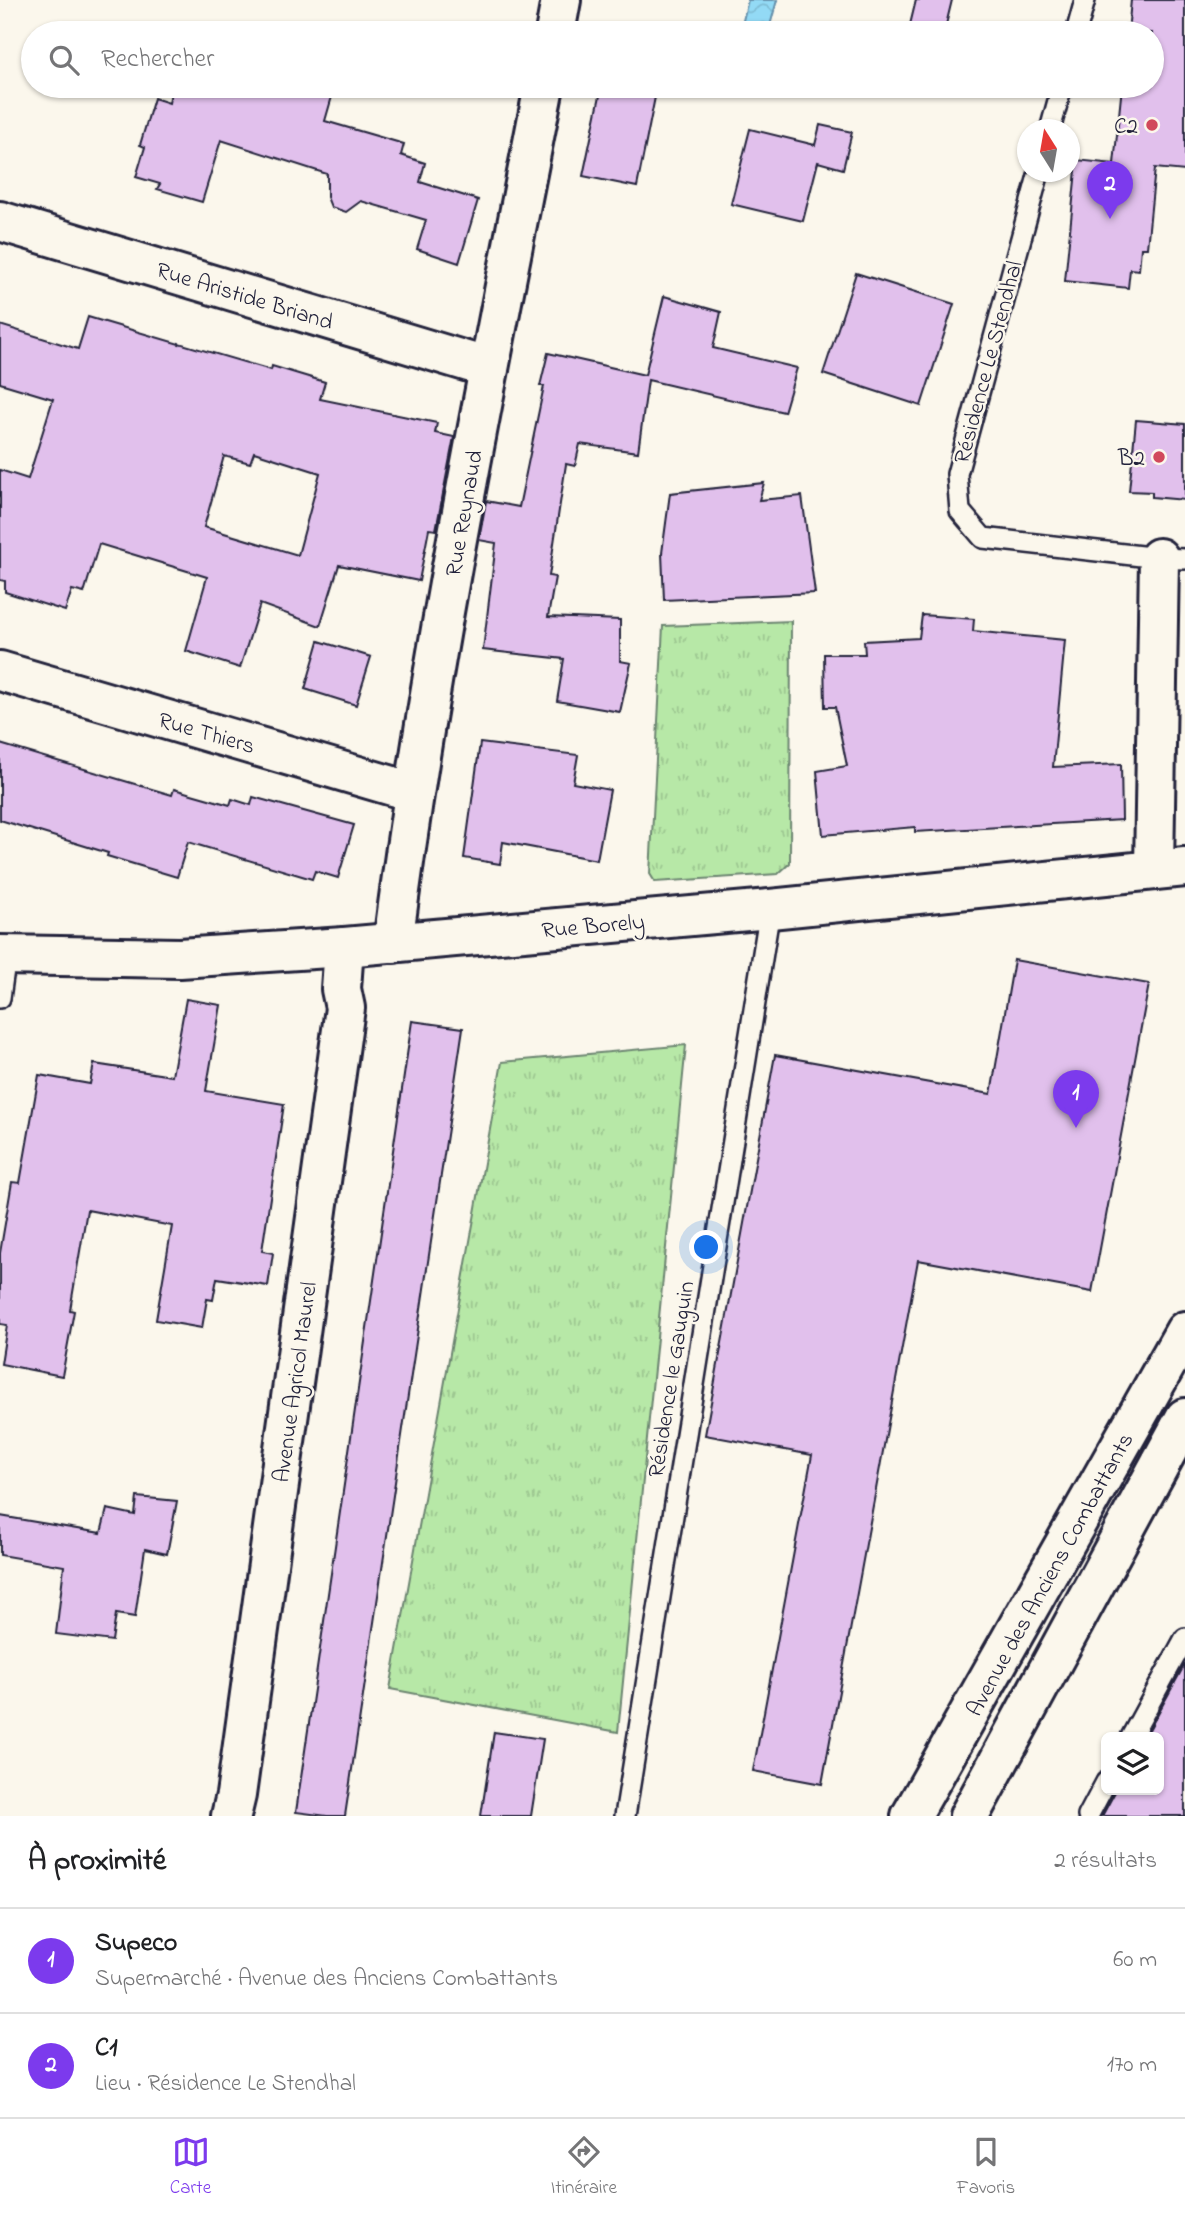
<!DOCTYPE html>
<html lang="fr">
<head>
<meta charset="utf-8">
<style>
	body { margin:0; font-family:"Indie Flower",sans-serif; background:#f2f2f2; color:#202124 }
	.controls { position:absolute; right:21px; bottom:21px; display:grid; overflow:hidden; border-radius:10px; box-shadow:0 2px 5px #0004 }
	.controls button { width:63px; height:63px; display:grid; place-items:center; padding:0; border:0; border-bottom:2px solid #e0e0e0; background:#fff; color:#202124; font:35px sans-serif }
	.compass { position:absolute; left:1017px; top:119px; width:63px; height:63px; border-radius:50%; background:#fff; box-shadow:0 2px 5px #0004; rotate:349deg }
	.you { position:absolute; left:707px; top:1248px; width:24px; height:24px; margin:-18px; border:5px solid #fff; border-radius:50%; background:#1a73e8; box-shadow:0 0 0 10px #1a73e833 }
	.badge { display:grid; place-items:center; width:46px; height:46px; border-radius:50%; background:#7c3aed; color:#fff; font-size:23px; font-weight:700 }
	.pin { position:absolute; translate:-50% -58px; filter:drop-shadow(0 2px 4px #0008) }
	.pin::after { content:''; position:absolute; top:37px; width:24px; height:21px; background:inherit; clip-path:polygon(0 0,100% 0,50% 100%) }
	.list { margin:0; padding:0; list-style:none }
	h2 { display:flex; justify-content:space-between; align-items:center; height:91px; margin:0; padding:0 28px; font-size:30px }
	h2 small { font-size:23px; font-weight:400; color:#757577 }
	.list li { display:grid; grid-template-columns:46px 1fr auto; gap:21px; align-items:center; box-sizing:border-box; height:105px; padding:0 28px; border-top:2px solid #e0e0e0 }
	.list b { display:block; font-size:26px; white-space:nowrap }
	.list p { margin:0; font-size:23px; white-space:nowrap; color:#757577 }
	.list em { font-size:23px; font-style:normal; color:#757577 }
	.icon { flex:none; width:38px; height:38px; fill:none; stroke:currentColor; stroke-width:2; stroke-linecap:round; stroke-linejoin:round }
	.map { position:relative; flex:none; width:1185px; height:1816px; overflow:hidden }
	.search { position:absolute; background:#fff; box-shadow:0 2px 5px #0004; left:21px; right:21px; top:21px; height:77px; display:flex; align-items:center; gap:18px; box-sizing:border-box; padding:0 24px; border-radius:38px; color:#757577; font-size:26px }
	.sheet { height:301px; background:#fff }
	nav { display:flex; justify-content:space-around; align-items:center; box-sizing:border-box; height:98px; border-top:2px solid #e0e0e0; background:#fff; font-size:19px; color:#757577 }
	nav a { display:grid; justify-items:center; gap:4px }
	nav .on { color:#7c3aed }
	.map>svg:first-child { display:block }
</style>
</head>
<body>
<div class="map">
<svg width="1185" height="1816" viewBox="0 0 1185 1816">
	<defs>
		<pattern id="grass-tufts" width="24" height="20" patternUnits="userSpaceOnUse" patternTransform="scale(1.75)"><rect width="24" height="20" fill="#b7e8a7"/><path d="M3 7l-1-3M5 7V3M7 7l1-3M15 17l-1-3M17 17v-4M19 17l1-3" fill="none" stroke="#9dc791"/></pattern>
		<pattern id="water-waves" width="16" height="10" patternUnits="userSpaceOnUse" patternTransform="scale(1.75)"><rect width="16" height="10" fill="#93daf5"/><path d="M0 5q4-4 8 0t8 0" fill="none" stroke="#7ebbd3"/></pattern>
	</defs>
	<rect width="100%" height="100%" fill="#fbf7ec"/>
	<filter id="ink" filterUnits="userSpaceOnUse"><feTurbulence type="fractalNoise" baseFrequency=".0143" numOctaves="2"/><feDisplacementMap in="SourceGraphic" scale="14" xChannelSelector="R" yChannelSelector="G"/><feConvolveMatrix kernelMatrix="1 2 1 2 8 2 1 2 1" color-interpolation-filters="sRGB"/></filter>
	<g filter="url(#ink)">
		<!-- grass -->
		<g fill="url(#grass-tufts)" stroke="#6c8571" stroke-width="2">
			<path d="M791,621L790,863L778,874L655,882L650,874L663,626Z"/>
			<path d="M686,1045L618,1732L390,1689L502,1062Z"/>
		</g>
		<!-- water -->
		<path fill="url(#water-waves)" stroke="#6690ab" stroke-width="2" d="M748,0H777L768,33H740Z"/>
		<!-- building -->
		<g fill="#e1c0ec" stroke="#22223b" stroke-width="2" fill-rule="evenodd">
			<path d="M916,0H952L944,33H908Z"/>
			<path d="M1131,0H1185V171L1155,168L1147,248H1141L1139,270L1130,269L1128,288L1065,281L1077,160L1114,164L1122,86H1152V33H1128Z"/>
			<path d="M172,86H335L325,121L404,144L401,155L425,163L420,182L478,200L459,263L417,249L426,220L361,201L346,212L331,207L327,197V174L221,140L202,202L157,189L160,184L136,177L145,147L140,145L154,98L169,103Z"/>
			<path d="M602,86L655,97L637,187L583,176Z"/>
			<path d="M820,125L852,132L843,169L818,162L803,221L731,204L750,129L815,145Z"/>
			<path d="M856,273L954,304L921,406L823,374Z"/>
			<path d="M664,296L721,312L713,348L797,368L784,412L648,380L638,452L580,444L575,466L566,464L549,576L555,577L548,617L620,620V661L631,663L620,712L557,701L564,659L483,650L496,543L479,540L486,501L519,507L544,386H540L548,353L645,375Z"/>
			<path d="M88,317L179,344V343L271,370L272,366L325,382L320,399L437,423L435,433L454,437L436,530L429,529L419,581L339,565L320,626L260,604L240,668L186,651L207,577L99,544L84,593L72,590L65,611L5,592V581L0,580V470L28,479L53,399L0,383V325L78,349ZM254,452L320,473L298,555L204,527L224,456L250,463Z"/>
			<path d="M1136,420L1185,424V500L1152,497V492L1129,491Z"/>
			<path d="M764,483L759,500L802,496L815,593L664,600L662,553L670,493Z"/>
			<path d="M922,615L974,619L973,631L1065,640L1053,767L1121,764L1122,820L915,832V827L823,835L817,771L847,766L835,707H825L824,654H865L864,641L919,638Z"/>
			<path d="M319,641L371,657L356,705L305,689Z"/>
			<path d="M480,743L578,755L573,783L610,790L597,860L503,842L500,864L464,858Z"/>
			<path d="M0,744L172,795L174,789L230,805L232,799L251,805L253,797L354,825L338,878L315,871L312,879L188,842L177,877L107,856L108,853L0,820Z"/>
			<path d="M1014,960L1149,984L1092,1292L918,1260L822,1784L753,1771L812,1455L705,1435L775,1055L991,1094Z"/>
			<path d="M186,999L221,1005L206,1091L284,1104L262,1251L273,1253L268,1286L217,1278L213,1300L207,1299L202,1328L156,1320L172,1226L87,1210L70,1310L74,1311L62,1376L1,1364L7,1325L0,1324V1253L12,1182L20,1183L39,1075L90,1084L94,1064L172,1076Z"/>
			<path d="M412,1021L463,1028L345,1816H327L296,1812Z"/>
			<path d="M137,1497L177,1501L167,1554L145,1549L135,1617L116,1614L112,1641L56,1634L64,1566L0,1555V1516L101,1533L107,1509L135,1515Z"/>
			<path d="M1185,1664V1816H1102L1116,1790H1159V1737H1145Z"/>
			<path d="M494,1732L543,1739L531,1816H481Z"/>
		</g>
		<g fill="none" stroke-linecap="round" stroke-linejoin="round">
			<defs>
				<g id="lane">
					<path d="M1076,33L1085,0"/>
					<path d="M1050,130L1062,86"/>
					<path d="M1039,172L957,474L960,511L983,538L1159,558L1185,559"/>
					<path d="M0,998L6,955"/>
					<path d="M1131,1737L1185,1638"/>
					<path d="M625,1816L770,909"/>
					<path d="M1088,1816L1106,1782"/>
				</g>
				<g id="street">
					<path d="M555,33L561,0"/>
					<path d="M0,221L489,368"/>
					<path d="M0,671L413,792"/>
					<path d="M1154,870L1159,558"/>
					<path d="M393,943C430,655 489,370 544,86"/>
					<path d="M231,1816L236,1795L345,1008L341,989L344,947"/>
				</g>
				<g id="secondary">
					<path d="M0,955L180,958L344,947L770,909L1185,867"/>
					<path d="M911,1816L1185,1331"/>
					<path d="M969,1816L1185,1418"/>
				</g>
			</defs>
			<!-- lane casing -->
			<use href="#lane" stroke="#22223b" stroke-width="24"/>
			<!-- street casing -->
			<use href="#street" stroke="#22223b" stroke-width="44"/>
			<!-- secondary casing -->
			<use href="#secondary" stroke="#22223b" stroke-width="44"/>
			<!-- lane -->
			<use href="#lane" stroke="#fbf7ec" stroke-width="19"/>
			<!-- street -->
			<use href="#street" stroke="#fbf7ec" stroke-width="38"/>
			<!-- secondary -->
			<use href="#secondary" stroke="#fbf7ec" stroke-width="38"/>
		</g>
	</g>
	<!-- markers -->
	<g fill="#d1495b" stroke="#fbf7ec" stroke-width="2.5">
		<circle cx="1152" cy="125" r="7"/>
		<circle cx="1159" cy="457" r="7"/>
	</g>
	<g text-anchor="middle" stroke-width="5" stroke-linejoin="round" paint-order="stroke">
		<!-- poi labels -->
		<g font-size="23" fill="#22223b" stroke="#fbf7ec" text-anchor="end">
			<text x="1138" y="133">C2</text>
			<text x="1145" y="465">B2</text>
		</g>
		<!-- street labels -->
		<g font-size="23" fill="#22223b" stroke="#fbf7ec">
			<text transform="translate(245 295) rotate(17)" y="8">Rue Aristide Briand</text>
			<text transform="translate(987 362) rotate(-75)" y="8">Résidence Le Stendhal</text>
			<text transform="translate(463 513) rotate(-80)" y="8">Rue Reynaud</text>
			<text transform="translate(207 732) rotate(16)" y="8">Rue Thiers</text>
			<text transform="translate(593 925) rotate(-5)" y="8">Rue Borely</text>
			<text transform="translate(670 1379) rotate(-81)" y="8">Résidence le Gauguin</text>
			<text transform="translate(294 1382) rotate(-82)" y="8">Avenue Agricol Maurel</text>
			<text transform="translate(1049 1574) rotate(-61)" y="8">Avenue des Anciens Combattants</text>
		</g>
	</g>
</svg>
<div class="controls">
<button><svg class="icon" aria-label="layers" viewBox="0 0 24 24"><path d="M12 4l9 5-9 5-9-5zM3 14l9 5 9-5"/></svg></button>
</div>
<svg class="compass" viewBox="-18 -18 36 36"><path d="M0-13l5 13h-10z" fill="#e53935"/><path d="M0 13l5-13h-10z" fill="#757577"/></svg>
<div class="you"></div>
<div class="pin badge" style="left:1076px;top:1128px">1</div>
<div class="pin badge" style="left:1110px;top:219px">2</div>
<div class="search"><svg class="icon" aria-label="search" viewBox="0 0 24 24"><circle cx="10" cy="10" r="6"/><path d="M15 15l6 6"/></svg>Rechercher</div>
</div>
<section class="sheet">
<h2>À proximité<small>2 résultats</small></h2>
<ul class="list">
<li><span class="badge">1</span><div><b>Supeco</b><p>Supermarché · Avenue des Anciens Combattants</p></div><em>60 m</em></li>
<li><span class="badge">2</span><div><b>C1</b><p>Lieu · Résidence Le Stendhal</p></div><em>170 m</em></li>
</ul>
</section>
<nav>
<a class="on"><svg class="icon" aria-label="map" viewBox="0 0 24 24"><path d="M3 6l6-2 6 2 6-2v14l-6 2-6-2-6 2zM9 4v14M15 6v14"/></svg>Carte</a>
<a><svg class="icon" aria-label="directions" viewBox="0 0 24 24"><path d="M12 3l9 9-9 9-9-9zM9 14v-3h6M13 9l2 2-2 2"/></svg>Itinéraire</a>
<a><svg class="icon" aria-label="saved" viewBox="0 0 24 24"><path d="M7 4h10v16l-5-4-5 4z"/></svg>Favoris</a>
</nav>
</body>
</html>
